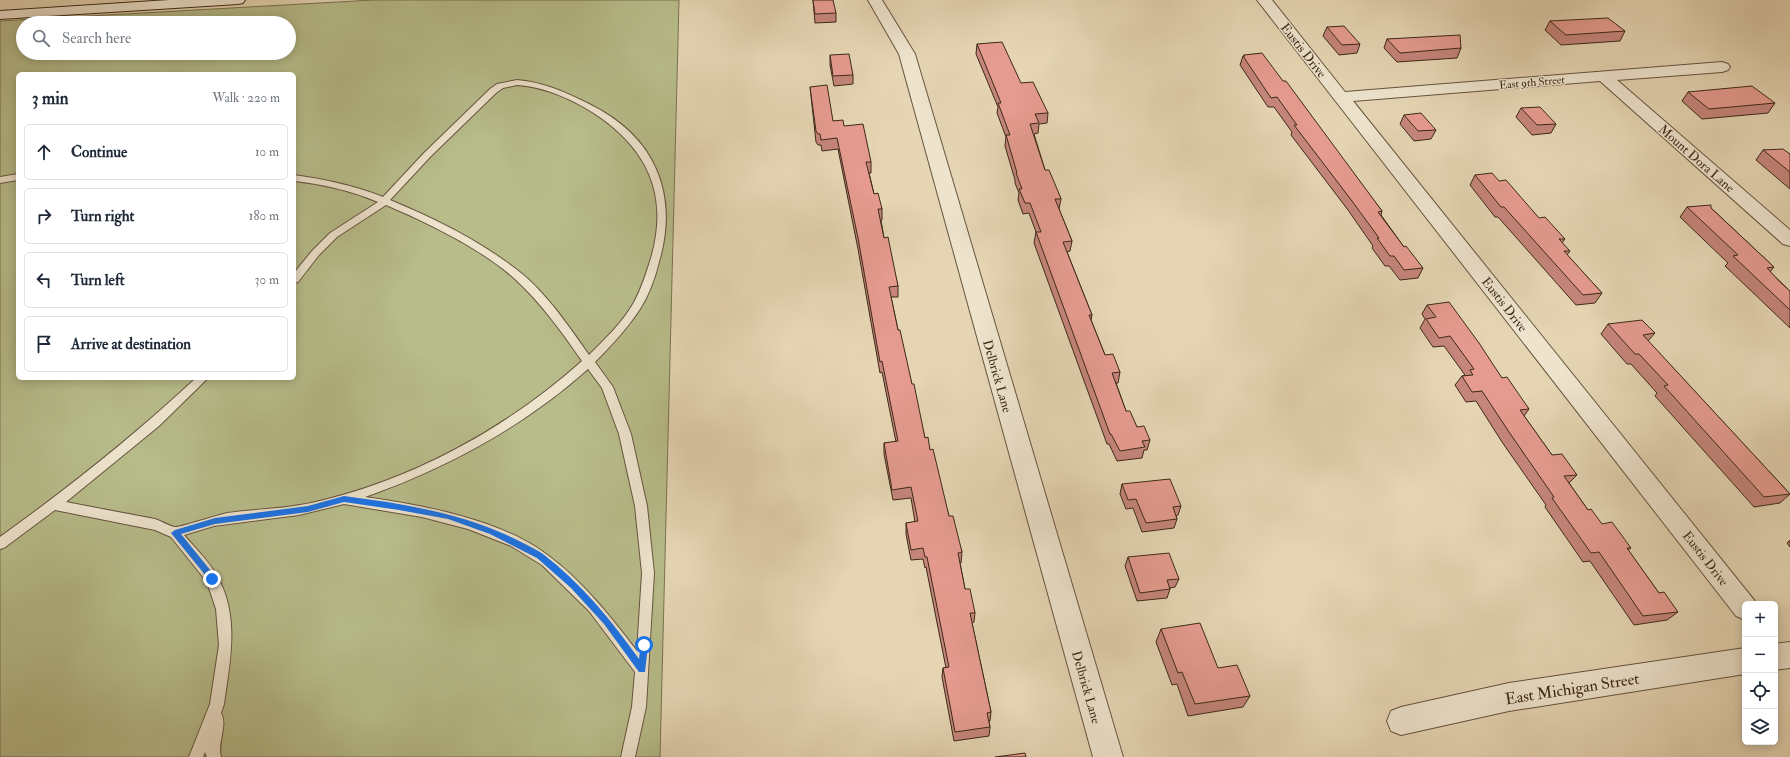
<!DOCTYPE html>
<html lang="en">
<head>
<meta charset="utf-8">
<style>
	body { margin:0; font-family:"IM FELL Double Pica",serif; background:#f6f6f7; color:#1f2937 }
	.controls { position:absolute; right:12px; bottom:12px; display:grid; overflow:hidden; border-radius:6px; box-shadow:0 2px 10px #0003 }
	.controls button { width:36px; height:36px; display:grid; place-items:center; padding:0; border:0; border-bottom:1px solid #e0e1e3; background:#fff; color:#1f2937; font:20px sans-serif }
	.stop { position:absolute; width:12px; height:12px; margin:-9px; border:3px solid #1a73e8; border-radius:50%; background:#fff }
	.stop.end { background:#1a73e8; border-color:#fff; box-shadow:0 1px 4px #0008 }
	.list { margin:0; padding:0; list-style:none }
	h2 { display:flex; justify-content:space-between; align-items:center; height:52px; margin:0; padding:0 16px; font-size:17px }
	h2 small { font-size:13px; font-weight:400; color:#747a83 }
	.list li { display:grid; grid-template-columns:26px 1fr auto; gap:12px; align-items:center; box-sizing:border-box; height:56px; margin:0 8px 8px; padding:0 8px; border:1px solid #e0e1e3; border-radius:6px }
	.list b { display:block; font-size:15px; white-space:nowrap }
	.list em { font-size:13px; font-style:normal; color:#747a83 }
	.icon { flex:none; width:22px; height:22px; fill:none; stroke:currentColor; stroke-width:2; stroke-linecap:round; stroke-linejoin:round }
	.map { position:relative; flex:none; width:1790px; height:757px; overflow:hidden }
	.search { position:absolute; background:#fff; box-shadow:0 2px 10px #0003; left:16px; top:16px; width:280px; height:44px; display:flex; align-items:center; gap:10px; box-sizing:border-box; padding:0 14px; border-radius:22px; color:#747a83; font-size:15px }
	.panel { position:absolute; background:#fff; box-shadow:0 2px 10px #0003; left:16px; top:72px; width:280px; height:308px; border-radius:6px }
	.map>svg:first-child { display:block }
</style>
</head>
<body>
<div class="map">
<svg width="1790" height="757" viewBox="0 0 1790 757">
	<rect width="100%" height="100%" fill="#e5d5b3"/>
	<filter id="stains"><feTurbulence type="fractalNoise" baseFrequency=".005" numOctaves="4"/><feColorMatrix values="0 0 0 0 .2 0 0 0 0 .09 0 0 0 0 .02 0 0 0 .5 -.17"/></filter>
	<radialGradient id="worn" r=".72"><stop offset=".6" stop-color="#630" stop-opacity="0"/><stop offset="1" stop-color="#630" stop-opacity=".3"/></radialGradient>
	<!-- green -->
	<path fill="#b7bc8a" stroke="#7a7250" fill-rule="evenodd" d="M373,0H679L660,757H0V21ZM23,23H289V53H23ZM18,74H294V378H18Z"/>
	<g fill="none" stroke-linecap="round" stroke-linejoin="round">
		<defs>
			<g id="service">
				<path d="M517,80C544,82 567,93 591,105C655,137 679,194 659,262C655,278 649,295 640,309C627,329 611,346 595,362L613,387L631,434L647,506L654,573L646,707L635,757H621L632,707L635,672L589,611L542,565L511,546L468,529L422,517L344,504L299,515L214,526L184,535C195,548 209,561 217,576C240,616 230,661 224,704L221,713C228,725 217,743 221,757H207L205,752L203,757H189L210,704L219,645L216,609L207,582L171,537L155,530L55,510L4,548L0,549V537C68,488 134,436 196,378H208L159,426L66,502C95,508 125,513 155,519C162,521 168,526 175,527C178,528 218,515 227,513C255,509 284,509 311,503C411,481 506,429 582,361C562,332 541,303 515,279C482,249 426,222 386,205L337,237L319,255L298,282L294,283V273L312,251L330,233L378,202C352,191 322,184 294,181V175C323,179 356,186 383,197L424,153L490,89L497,84ZM517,85C546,87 577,101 601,118C651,154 668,199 651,258C646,274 641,290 633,304C622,323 605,339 589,355C570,328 547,294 521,273C482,242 436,219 390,200L431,156L496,93L503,88ZM588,369L602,388L619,434L635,506L642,573L637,651C610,616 582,580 546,554C499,519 422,505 365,497C447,468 523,427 588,369Z"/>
				<path d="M18,174V180L0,183V177Z"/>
			</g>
			<g id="minor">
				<path d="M868,0H882L915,54L1123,757H1093L899,54Z"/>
				<path d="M1257,0H1272L1345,92L1722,62L1728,64L1730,67L1728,70L1722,72L1617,80L1790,230V246L1783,244L1600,81L1353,101L1754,600L1756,604H1745V620L1736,616Z"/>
				<path d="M1790,642V668L1775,670V644Z"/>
				<path d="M1745,648V674L1509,711L1401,735L1391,731L1387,721L1391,711L1401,707L1509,683Z"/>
			</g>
			<path id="secondary" d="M169,0H245L243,3L238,4L0,19V11Z"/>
		</defs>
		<!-- service casing -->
		<use href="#service" stroke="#66543e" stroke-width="2"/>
		<!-- minor casing -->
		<use href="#minor" stroke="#66543e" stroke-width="2"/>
		<!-- secondary casing -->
		<use href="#secondary" stroke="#3c2917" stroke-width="2"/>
		<!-- service -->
		<use href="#service" fill="#eee4ce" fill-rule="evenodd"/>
		<!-- minor -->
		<use href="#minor" fill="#eee4ce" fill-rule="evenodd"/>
		<!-- secondary -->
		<use href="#secondary" fill="#eee4ce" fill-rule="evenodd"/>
	</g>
	<!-- wall -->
	<g fill="#c5857b" stroke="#3c2917">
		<path d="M813,0L836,13V22L815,23Z"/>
		<path d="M1550,21L1625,31L1620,41L1561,45L1545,30Z"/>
		<path d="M1327,27L1360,44L1357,53L1339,55L1323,36Z"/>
		<path d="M1387,39L1461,48L1457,58L1397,62L1384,48Z"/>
		<path d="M977,44L1021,83L1048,113L1047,123L1039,124L1038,133L1034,134L1045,170L1061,199L1059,209L1072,241L1070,251L1067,252L1092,315L1091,320L1105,355L1120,372L1118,383H1116L1126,411L1137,427L1150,440L1147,450H1144L1142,458L1117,461L1109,444H1107L1034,243L1036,232L1029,213L1023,214L1018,200L1019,193L1015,183V180L1005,146L1006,137L997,113L998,107L976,54Z"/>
		<path d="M830,55L853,75V84L834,86L830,65Z"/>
		<path d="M1244,55L1283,81L1382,211L1381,215L1404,247L1423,268L1418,278L1400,280L1389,266H1385L1372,248L1373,246L1348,210L1291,135L1292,132L1274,107H1268L1240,65L1243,56H1244Z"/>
		<path d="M810,87L833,121L844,126L871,162V173H869L874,194L882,209V220H881L884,238L898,286V297H891L898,330L925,438L930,450L949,516L962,552L961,563H960L965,589L975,613L974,622L972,623L991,712L990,721H989L990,727L989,736L954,741L942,677L943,668H946L926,567L925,568L923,559L911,560L906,534V523L915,522L911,498L893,500L884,454V443L896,442L882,372L880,373L858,249L838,149L822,151L821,145H818L816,142Z"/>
		<path d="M1688,92L1775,103L1768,113L1702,119L1682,101Z"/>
		<path d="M1521,108L1556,124L1551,133L1532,135L1516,117Z"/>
		<path d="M1404,115L1436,130L1431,139L1414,141L1400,124Z"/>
		<path d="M1763,150L1790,154V189L1756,160Z"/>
		<path d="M1475,175L1499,181L1539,218L1565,239L1562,243L1570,251L1567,255L1602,293L1595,303L1576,305L1498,217H1495L1470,185Z"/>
		<path d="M1687,207L1711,208L1774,267L1770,272L1790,291V328L1725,266L1728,263L1680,217Z"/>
		<path d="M1427,305L1502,378L1529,409L1524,416L1552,455L1577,475L1569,483L1588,510L1602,524L1631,548L1628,550L1659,593L1678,612L1667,620L1634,625L1590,561L1583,562L1545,507L1546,505L1502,442L1476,401L1466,402L1455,385L1462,376L1465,375L1444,346L1433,347L1420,328L1425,319L1422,314Z"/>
		<path d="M1608,324L1655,333L1648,341L1790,494L1780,503L1754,507L1655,396L1657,393L1631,364H1627L1601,334Z"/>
		<path d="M1122,484L1181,506L1178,515L1176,516L1177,519L1174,528L1142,532L1133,508L1126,509L1120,494Z"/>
		<path d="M1790,540V547L1787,543Z"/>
		<path d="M1128,557L1179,579L1175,587L1170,588V589L1167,598L1137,601L1125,566Z"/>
		<path d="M1161,629L1218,668L1250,696L1243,707L1188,716L1177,684L1172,685L1156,642Z"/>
	</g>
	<!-- building -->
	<g fill="#e59b8f" stroke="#3c2917">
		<path d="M813,0H833L836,13L815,14Z"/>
		<path d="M1608,18L1625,31L1566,35L1550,21Z"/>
		<path d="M1344,26L1360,44L1342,45L1327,27Z"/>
		<path d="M1460,35L1461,48L1400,53L1387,39Z"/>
		<path d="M1002,42L1021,83L1033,82L1048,113L1035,114L1039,123L1030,124L1045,170H1049L1060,196L1061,199H1055L1072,241L1063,242L1092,315H1089L1105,355L1113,354L1120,372L1112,373L1126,411H1130L1137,427L1144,426L1150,440L1142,441L1145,447L1120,451L1111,434H1110L1036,232H1041L1030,203H1025L1019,189H1022L1016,173H1017L1006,135H1010L998,103H1001L977,44Z"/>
		<path d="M1262,53L1283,81H1286L1382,211L1378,212L1404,247L1406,246L1423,268L1404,270L1394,256H1390L1377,238H1379L1352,201L1294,125H1297L1277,97L1271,98L1243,56H1245L1244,55Z"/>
		<path d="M849,54L853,75L833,76L830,55Z"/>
		<path d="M827,85L833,121L843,120L844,126L863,124L871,162H866L874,194L878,193L882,209H878L884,238L888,237L898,286L889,287L898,330H900L912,384H914L925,438L928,437L930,450L933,449L949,516H953L962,552L958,553L965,589H970L975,613H970L991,712L987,713L990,727L955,732L943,668L949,667L927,557H925L923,548L911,550L906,523L918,521L911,487L892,490L884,443L898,441L882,361L880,362L858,238L837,138L821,140L820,134H818L816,131L810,87Z"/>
		<path d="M1752,86L1775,103L1709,109L1688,92Z"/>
		<path d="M1540,107L1556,124L1537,125L1521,108Z"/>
		<path d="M1421,113L1436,130L1418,131L1404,115Z"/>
		<path d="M1783,149L1790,154V172L1763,150Z"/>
		<path d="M1492,173L1499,181L1506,180L1539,218L1545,217L1565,239H1559L1570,251H1564L1602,293L1583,295L1504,207H1501L1475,175Z"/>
		<path d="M1711,205V208L1774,267L1767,268L1780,282L1790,291V310L1733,256L1738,255L1687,207Z"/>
		<path d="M1449,302L1479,343L1502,378L1507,377L1529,409L1520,410L1552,455L1562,454L1577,475L1564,476L1588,510L1591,509L1602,524L1612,522L1631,548H1627L1659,593L1664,592L1678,612L1643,616L1599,552L1591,553L1552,498L1554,497L1509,432L1482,391L1472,392L1462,376L1473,375L1470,370L1474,369L1450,336L1439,338L1426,319L1436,317L1427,305Z"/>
		<path d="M1642,320L1655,333L1643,335L1790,494L1764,497L1664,386L1668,385L1639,354H1635L1608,324Z"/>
		<path d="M1170,479L1181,506L1173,507L1177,519L1146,523L1136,499L1128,500L1122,484Z"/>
		<path d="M1169,553L1179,579L1167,580L1170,589L1140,593L1128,557Z"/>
		<path d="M1200,623L1218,668L1237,665L1250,696L1195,704L1182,672L1178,673L1161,629Z"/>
		<path d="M1025,753L1026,757H995Z"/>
	</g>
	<!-- route -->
	<path fill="#1a73e8" d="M344,496C405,504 464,513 519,541C527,545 536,549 543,554C581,583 611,620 639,659L641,642H647L648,645L645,672H639L604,624L571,588L537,558L490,534L448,519L399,510L344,502L308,512L215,524L181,534L215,576V581H210L171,533L175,530L215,518L308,506Z"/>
	<g text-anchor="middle" stroke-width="3" stroke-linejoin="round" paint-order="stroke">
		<!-- far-street labels -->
		<g font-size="11" fill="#3c2917" stroke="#eee4ce">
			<text transform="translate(1532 82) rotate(-5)" y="4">East 9th Street</text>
		</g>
		<!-- street labels -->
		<g font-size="13" fill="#3c2917" stroke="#eee4ce">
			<text transform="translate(1304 50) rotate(52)" y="5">Eustis Drive</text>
			<text transform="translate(1697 158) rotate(41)" y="5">Mount Dora Lane</text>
			<text transform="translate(1505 304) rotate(52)" y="5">Eustis Drive</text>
			<text transform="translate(998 376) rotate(74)" y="5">Delbrick Lane</text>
			<text transform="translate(1706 558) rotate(52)" y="5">Eustis Drive</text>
			<text transform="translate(1087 687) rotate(74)" y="5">Delbrick Lane</text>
		</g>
		<!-- near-street labels -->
		<g font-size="16" fill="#3c2917" stroke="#eee4ce">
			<text transform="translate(1572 688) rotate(-9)" y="6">East Michigan Street</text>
		</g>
	</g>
	<rect width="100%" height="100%" filter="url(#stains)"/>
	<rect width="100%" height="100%" fill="url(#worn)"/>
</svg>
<div class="controls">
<button>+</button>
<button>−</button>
<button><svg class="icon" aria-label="locate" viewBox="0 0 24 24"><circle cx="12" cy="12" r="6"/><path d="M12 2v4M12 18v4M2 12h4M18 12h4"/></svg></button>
<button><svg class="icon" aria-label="layers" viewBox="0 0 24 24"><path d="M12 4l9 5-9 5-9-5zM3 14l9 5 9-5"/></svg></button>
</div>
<div class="stop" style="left:644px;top:645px"></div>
<div class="stop end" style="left:212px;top:579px"></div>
<div class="search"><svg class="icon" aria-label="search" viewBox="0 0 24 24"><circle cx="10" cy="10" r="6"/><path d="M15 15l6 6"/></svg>Search here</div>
<section class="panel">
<h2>3 min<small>Walk · 220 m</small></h2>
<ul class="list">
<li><svg class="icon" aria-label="ahead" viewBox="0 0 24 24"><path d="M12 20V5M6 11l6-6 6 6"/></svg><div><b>Continue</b></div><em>10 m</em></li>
<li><svg class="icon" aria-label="right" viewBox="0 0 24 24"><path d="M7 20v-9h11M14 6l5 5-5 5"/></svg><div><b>Turn right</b></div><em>180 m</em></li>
<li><svg class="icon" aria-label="left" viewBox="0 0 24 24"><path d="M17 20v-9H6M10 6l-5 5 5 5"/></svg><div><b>Turn left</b></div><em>30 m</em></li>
<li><svg class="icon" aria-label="arrive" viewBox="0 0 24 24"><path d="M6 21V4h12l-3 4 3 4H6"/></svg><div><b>Arrive at destination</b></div></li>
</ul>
</section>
</div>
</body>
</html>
